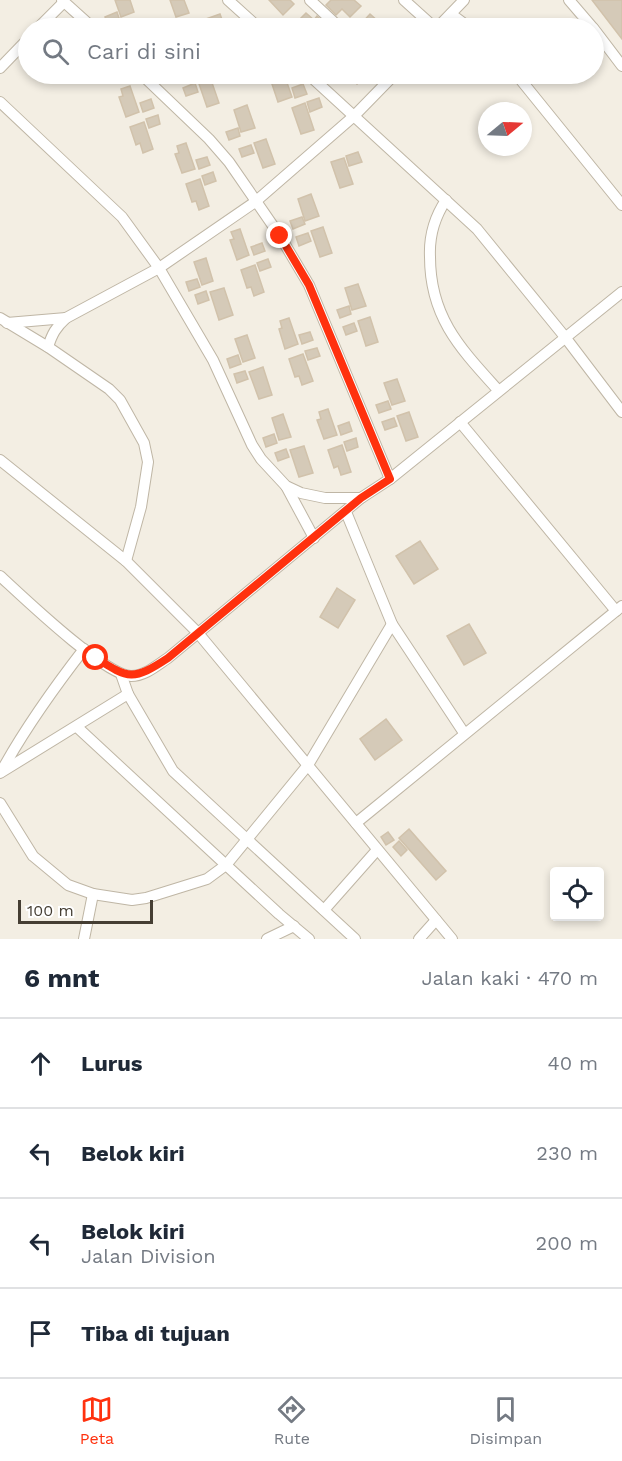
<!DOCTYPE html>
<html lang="id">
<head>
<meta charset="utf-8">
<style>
	body { margin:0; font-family:"Work Sans",sans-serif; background:#f2f2f3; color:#1f2937 }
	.controls { position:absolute; right:18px; bottom:18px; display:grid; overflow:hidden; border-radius:6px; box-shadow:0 3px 9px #0003 }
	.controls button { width:54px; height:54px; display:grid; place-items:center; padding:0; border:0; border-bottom:2px solid #e0e1e3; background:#fff; color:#1f2937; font:30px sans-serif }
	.compass { position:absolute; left:478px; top:102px; width:54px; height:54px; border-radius:50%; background:#fff; box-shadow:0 3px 9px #0003; rotate:71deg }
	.scale { position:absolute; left:18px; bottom:15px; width:135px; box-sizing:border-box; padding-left:6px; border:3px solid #453e33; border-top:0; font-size:16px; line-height:21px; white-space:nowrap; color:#453e33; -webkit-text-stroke:4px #fff; paint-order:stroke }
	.stop { position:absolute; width:18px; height:18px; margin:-14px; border:4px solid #ff310e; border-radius:50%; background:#fff }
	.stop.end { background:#ff310e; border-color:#fff; box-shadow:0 2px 6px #0008 }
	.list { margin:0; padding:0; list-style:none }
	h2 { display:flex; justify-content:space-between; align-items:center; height:78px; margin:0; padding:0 24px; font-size:26px }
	h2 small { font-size:20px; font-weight:400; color:#747a83 }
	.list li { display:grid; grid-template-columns:39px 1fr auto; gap:18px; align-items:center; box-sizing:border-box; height:90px; padding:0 24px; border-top:2px solid #e0e1e3 }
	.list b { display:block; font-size:22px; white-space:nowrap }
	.list p { margin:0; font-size:20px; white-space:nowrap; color:#747a83 }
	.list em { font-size:20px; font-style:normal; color:#747a83 }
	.icon { flex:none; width:33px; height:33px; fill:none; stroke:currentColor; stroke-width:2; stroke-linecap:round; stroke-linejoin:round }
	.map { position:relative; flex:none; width:622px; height:939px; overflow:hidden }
	.search { position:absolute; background:#fff; box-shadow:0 3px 9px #0003; left:18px; right:18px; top:18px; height:66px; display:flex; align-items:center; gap:15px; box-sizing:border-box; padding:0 21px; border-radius:33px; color:#747a83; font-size:22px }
	.sheet { height:438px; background:#fff }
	nav { display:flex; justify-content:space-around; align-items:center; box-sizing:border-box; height:84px; border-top:2px solid #e0e1e3; background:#fff; font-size:16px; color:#747a83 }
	nav a { display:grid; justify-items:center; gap:3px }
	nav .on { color:#ff310e }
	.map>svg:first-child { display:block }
</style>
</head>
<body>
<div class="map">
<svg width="622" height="939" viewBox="0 0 622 939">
	<rect width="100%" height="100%" fill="#f3eee3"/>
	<!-- building -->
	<g fill="#d5cab8" stroke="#d1c2ab" stroke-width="1.5">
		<path d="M115,0H130L134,12L121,17Z"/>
		<path d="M170,0H184L189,13L176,17Z"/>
		<path d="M269,0H290L294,4L283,15Z"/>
		<path d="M331,0H354L361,6L350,17L342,9L336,15L326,5Z"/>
		<path d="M592,0H622V39Z"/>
		<path d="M117,12L120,21L108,25L105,17Z"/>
		<path d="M306,13L314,20L317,16L328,26L326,28H300L295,24Z"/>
		<path d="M220,14L225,28H210L206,19Z"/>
		<path d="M370,14L380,23L379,25L383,28H364L360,25Z"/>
		<path d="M147,20L150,28H136L135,24Z"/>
		<path d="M169,74H182L184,77L172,81Z"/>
		<path d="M275,74H284L292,97L278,102L269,75Z"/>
		<path d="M346,74H367L357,84Z"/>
		<path d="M210,77L219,103L207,107L198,81Z"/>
		<path d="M195,83L198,92L186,96L183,88Z"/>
		<path d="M303,84L307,94L295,98L292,88Z"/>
		<path d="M130,86L139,112L126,117L119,97L123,96L121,89Z"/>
		<path d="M319,98L322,107L310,112L307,102Z"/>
		<path d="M151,99L154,108L143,112L140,103Z"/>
		<path d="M305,103L314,130L301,134L292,108Z"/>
		<path d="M247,105L255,128L241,132L234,110Z"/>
		<path d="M158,115L160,124L149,128L146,119Z"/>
		<path d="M144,122L153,149L143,153L140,143L136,145L130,127Z"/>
		<path d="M238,128L240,136L229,140L226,132Z"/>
		<path d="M266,139L275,164L263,168L254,143Z"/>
		<path d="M186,143L195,169L182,173L175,154L179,153L177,146Z"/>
		<path d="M251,145L254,153L242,157L239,149Z"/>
		<path d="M358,152L362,162L349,166L346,156Z"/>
		<path d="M207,157L210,165L199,169L196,160Z"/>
		<path d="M344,158L353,184L340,188L331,162Z"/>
		<path d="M213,172L216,181L205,185L202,176Z"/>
		<path d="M200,179L209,206L199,210L196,201L192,202L186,184Z"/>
		<path d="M311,194L319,216L305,221L298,199Z"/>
		<path d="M302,217L305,224L293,229L290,221Z"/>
		<path d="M323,227L332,253L320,257L311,231Z"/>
		<path d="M240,229L249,255L237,260L230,240L234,239L231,232Z"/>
		<path d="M308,233L311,241L299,246L296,237Z"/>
		<path d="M262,243L265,251L254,255L251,247Z"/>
		<path d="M206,258L213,281L202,285L194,262Z"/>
		<path d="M268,259L271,267L260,271L257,263Z"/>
		<path d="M255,265L264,292L254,296L251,287L247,288L241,270Z"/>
		<path d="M197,279L200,287L189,291L186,282Z"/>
		<path d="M358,284L366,306L352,310L345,288Z"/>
		<path d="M224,288L233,315L219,320L210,292Z"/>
		<path d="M206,291L209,300L198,304L195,295Z"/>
		<path d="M349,306L351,314L340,318L337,310Z"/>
		<path d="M370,317L378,342L366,346L358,321Z"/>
		<path d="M289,318L298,344L285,349L279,329L282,328L280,321Z"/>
		<path d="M354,323L357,331L346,335L343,327Z"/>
		<path d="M310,332L313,340L302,344L299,335Z"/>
		<path d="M247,335L255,358L243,362L235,339Z"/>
		<path d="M317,348L320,356L308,360L305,351Z"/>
		<path d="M303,354L313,381L302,385L299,376L295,377L289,359Z"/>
		<path d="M238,355L241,364L230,368L227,359Z"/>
		<path d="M263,367L272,395L259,399L249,372Z"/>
		<path d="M245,371L248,379L237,383L234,374Z"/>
		<path d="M397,379L405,401L392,405L384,383Z"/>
		<path d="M388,401L391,409L379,413L376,405Z"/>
		<path d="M328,409L337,435L324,439L317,420L321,419L319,412Z"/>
		<path d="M409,412L418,437L406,441L397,416Z"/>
		<path d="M283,414L291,437L279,440L272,418Z"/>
		<path d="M394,418L397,426L385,430L382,422Z"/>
		<path d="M349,422L352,431L341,435L338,426Z"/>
		<path d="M274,434L277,443L266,447L263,438Z"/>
		<path d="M356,438L358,447L347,451L344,442Z"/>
		<path d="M342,445L351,472L341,475L338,466L334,468L328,450Z"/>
		<path d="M304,446L313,473L299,477L290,450Z"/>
		<path d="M286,449L289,457L278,461L275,453Z"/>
		<path d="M420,541L438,569L414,584L396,556Z"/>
		<path d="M337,588L355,600L338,628L320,617Z"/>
		<path d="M469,624L486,653L464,665L447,636Z"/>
		<path d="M386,719L402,740L375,760L360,739Z"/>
		<path d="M409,829L446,871L436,880L399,838Z"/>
		<path d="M388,832L394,840L386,845L381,837Z"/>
		<path d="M399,841L407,850L401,856L393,847Z"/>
	</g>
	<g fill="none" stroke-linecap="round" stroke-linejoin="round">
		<defs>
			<g id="minor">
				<path d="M62,0L93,28"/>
				<path d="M228,0L259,28"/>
				<path d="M310,0L340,28"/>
				<path d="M404,0L435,28"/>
				<path d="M569,0L593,28"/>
				<path d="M451,14L470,28"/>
				<path d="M38,28L64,2"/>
				<path d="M437,28L464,0"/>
				<path d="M594,29L622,66"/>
				<path d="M0,68L28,39"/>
				<path d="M141,74L209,139L229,162L280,236L309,285L390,479"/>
				<path d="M308,74L477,229L565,337L622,412"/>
				<path d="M516,74L622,205"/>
				<path d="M0,102L122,217L159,268L213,360L252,445L261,459L286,486L301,493L325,498H361"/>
				<path d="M446,200C434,218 429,236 430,257C430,317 460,348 498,390"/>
				<path d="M0,318L48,347L109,389L120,400L144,443L148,462L141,507L126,561"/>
				<path d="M7,323L66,318"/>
				<path d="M48,347C52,334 56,327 66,318L159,268L255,202L354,116L395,74"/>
				<path d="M460,422L616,611"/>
				<path d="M0,460L126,561L198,633L452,939"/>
				<path d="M286,486L314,538"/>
				<path d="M346,512L392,624L464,733"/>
				<path d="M0,576C23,597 104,675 131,676C145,676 157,665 168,658L361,498L390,479L622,292"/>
				<path d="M121,674L128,694L173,771L355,939"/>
				<path d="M77,727L279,914L309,939"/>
				<path d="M1,772C25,728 53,689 84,649"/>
				<path d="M0,773L128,694"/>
				<path d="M0,803L33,856L68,885L93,894L132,900L146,898L207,879L226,865L308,765L392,624"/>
				<path d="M356,823L622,606"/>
				<path d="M324,910L377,850"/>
				<path d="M84,939L93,894"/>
				<path d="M267,939L294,926"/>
				<path d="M419,939L436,920"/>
			</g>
		</defs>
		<!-- minor casing -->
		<use href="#minor" stroke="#bfb6a5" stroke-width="12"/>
		<!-- minor -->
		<use href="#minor" stroke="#fff" stroke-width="10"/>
	</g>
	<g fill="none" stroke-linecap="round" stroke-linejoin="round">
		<!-- route -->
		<path stroke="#ff310e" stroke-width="8" d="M96,658C129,679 133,681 168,658L361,498L390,479L309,285L280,236"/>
	</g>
</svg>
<div class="controls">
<button><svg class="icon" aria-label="locate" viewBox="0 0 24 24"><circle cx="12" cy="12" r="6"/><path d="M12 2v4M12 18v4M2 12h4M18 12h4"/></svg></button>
</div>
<svg class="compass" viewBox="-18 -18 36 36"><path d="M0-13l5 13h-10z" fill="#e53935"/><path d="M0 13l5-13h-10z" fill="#747a83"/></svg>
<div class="scale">100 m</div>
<div class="stop" style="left:96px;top:658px"></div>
<div class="stop end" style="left:280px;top:236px"></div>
<div class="search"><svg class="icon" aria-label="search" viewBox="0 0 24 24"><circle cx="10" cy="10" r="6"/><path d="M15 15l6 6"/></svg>Cari di sini</div>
</div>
<section class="sheet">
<h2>6 mnt<small>Jalan kaki · 470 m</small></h2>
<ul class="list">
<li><svg class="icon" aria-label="ahead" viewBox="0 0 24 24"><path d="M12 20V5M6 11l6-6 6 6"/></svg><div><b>Lurus</b></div><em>40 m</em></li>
<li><svg class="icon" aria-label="left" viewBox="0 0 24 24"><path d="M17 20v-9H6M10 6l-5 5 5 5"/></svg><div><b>Belok kiri</b></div><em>230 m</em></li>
<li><svg class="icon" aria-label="left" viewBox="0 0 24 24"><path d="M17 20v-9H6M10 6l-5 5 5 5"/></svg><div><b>Belok kiri</b><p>Jalan Division</p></div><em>200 m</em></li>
<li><svg class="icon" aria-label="arrive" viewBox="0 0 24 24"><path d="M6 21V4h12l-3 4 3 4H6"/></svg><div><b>Tiba di tujuan</b></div></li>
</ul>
</section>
<nav>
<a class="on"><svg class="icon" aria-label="map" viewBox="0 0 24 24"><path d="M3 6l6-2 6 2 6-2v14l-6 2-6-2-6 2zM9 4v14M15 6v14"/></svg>Peta</a>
<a><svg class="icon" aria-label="directions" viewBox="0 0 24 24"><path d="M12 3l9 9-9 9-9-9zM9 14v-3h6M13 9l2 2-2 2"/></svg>Rute</a>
<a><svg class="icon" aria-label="saved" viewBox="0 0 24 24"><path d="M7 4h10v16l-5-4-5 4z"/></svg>Disimpan</a>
</nav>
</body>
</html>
